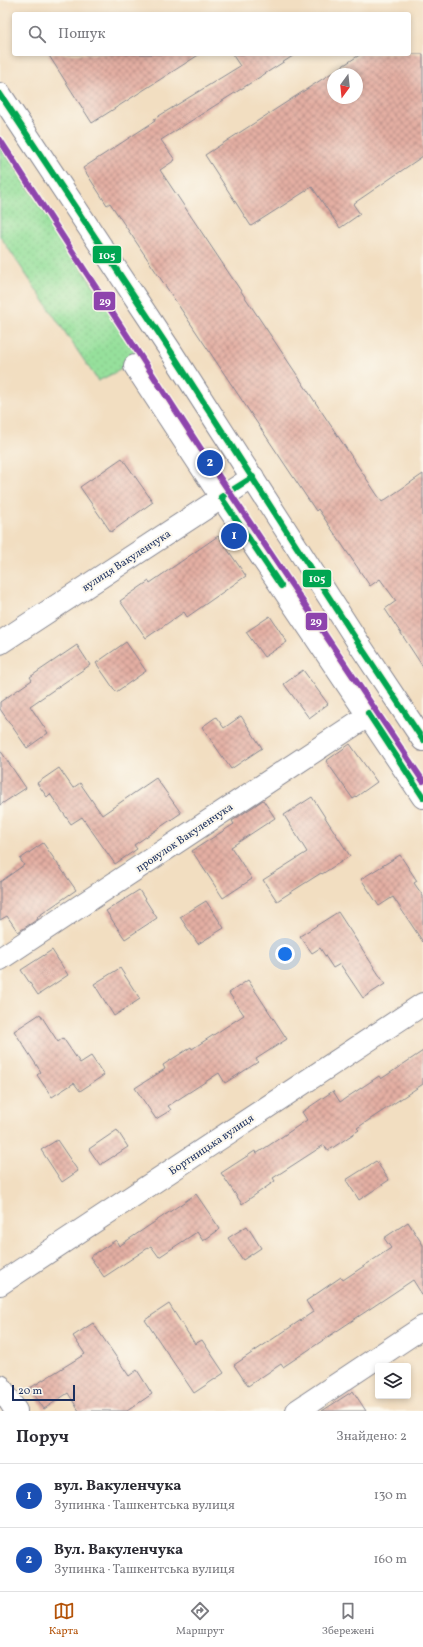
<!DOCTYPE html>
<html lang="uk">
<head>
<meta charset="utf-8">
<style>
	body { margin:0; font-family:Vollkorn,serif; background:#f7f7f7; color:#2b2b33 }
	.controls { position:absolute; right:12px; bottom:12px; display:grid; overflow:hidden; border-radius:4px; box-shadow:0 2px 6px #0003 }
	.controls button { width:36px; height:36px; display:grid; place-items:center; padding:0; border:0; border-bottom:1px solid #e1e1e2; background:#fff; color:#2b2b33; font:20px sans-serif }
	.compass { position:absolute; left:327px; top:68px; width:36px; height:36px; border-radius:50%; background:#fff; box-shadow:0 2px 6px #0003; rotate:195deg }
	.scale { position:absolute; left:12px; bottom:10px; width:63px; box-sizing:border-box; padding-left:4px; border:2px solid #1b2f5e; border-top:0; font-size:11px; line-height:14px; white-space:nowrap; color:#1b2f5e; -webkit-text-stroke:3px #fbf7ec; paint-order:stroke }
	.you { position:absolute; left:285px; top:954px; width:14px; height:14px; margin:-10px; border:3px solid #fff; border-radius:50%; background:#1a73e8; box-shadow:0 0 0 6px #1a73e833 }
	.badge { display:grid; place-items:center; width:26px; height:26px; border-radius:50%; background:#b45309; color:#fff; font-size:13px; font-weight:700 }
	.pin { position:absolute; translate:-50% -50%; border:2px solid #fff; box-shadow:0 1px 4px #0006 }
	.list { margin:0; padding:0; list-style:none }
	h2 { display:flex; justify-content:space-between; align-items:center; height:52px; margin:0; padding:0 16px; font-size:17px }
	h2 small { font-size:13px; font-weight:400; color:#7c7c81 }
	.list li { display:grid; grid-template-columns:26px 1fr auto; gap:12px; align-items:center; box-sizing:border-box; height:64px; padding:0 16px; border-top:1px solid #e1e1e2 }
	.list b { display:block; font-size:15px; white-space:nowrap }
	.list p { margin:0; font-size:13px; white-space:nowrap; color:#7c7c81 }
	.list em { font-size:13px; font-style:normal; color:#7c7c81 }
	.icon { flex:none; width:22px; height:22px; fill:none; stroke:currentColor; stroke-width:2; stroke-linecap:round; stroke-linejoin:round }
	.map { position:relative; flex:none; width:423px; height:1411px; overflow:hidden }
	.search { position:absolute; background:#fff; box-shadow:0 2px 6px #0003; left:12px; right:12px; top:12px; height:44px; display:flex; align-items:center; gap:10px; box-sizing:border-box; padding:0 14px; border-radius:4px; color:#7c7c81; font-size:15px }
	.sheet { height:180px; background:#fff }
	nav { display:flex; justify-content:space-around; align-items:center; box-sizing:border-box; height:56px; border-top:1px solid #e1e1e2; background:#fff; font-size:11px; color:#7c7c81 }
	nav a { display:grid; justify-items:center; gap:2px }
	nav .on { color:#b45309 }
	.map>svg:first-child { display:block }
</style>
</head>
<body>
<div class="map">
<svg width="423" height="1411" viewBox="0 0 423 1411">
	<defs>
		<pattern id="grass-dots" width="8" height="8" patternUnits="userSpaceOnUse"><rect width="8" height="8" fill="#96e09b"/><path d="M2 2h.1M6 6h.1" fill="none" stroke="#81c088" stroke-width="1.8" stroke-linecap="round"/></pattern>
		<pattern id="building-cross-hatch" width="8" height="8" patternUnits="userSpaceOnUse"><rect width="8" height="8" fill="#e4afa3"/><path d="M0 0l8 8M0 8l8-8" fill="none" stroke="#b88f88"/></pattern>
	</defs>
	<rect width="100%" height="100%" fill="#fbf7ec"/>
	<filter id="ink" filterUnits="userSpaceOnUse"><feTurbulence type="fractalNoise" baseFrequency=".025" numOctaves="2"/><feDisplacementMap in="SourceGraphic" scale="8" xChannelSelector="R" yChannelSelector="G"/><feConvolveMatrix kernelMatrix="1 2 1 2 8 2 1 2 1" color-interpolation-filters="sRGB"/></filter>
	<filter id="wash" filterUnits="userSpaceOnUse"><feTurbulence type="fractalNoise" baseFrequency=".012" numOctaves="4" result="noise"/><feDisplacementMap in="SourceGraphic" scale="16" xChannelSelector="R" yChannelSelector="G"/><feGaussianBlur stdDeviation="0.9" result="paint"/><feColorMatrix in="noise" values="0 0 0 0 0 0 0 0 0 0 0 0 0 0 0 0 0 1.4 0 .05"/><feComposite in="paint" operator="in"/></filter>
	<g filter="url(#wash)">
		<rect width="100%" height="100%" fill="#f2dec1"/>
		<!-- grass -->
		<path fill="url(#grass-dots)" stroke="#58887c" d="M0,145L142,359L98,381L0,236Z"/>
		<g id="blocks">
			<!-- building -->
			<g fill="url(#building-cross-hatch)" fill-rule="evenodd">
				<path d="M48,54H200L92,123Z"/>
				<path d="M232,54H296L161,140L175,160L160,170L382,502L423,474V667L385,609L396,601L380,579L370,586L318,509L316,511L110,203L107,205L83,168L155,121L154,119L240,66Z"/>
				<path d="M361,54H423V156L353,204L360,214L340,228L312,187L251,226L205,155ZM333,74H357V98H333Z"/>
				<path d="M122,458L153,502L111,532L80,487Z"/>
				<path d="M218,536L246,576L187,617L184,612L146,638L120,601L149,581L150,583Z"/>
				<path d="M270,616L287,642L264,657L246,632Z"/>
				<path d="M126,642L146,671L116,692L96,663Z"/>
				<path d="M77,645L90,665L30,706L48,733L27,748L0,709V702L32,680L30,677Z"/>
				<path d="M303,670L328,704L309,718L284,684Z"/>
				<path d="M241,716L262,748L231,769L202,727L216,717L224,728Z"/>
				<path d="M350,744L377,782L353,799L326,761Z"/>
				<path d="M0,750L26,788L0,805Z"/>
				<path d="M59,768L73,788L80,783L102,815L156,778L181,813L134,845L137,849L115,864L82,817L71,824L50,794L47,797L37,783Z"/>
				<path d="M312,797L350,856L322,874L321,873L277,901L263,880L307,852L284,815Z"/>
				<path d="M263,800L275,818L231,847L252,879L223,898L192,851L234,824L232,821Z"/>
				<path d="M43,843L76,890L37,917L38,919L18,932L7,916L0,920V882L24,865L20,859Z"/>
				<path d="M400,855L417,881L414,883L423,896V942L393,897L379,906L361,879Z"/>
				<path d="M139,890L157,918L125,939L106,911Z"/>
				<path d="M206,901L224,928L198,944L180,917Z"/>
				<path d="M338,912L385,984L363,998L340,964L333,968L320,948L312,953L300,936Z"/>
				<path d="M52,950L68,975L38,995L21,970Z"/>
				<path d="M120,968L140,999L114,1016L94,984Z"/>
				<path d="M248,980L287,1039L256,1059L258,1062L225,1083L219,1073L168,1106L171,1110L156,1119L135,1088L165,1069L163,1065L191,1047L192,1049L244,1015L229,993Z"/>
				<path d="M40,1014L58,1042L63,1038L80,1063L91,1056L104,1075L80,1091L74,1083L52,1097L37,1075L41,1072L14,1031Z"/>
				<path d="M423,1051V1084L357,1128L359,1130L328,1151L324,1145L273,1178L275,1181L242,1204L221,1173L255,1151L256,1154L307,1120L302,1112L333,1091L340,1102L379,1076L381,1079Z"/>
				<path d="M117,1130L128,1147L100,1165L89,1149Z"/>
				<path d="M57,1140L78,1171L62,1182L41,1150Z"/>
				<path d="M376,1161L389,1180L359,1200L346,1180Z"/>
				<path d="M196,1194L220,1229L203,1241L197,1232L159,1257L151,1246L104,1277L90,1257L116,1240L119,1246Z"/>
				<path d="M408,1222L423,1245V1296L413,1280L283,1367L281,1364L248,1386L234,1365L313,1312L306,1301L341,1277L343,1280L391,1248L384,1238Z"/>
				<path d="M247,1226L261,1248L243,1260L228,1238Z"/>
				<path d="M169,1304L195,1344L202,1340L224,1373L194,1393L145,1320Z"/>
				<path d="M93,1323L129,1376L137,1370L152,1394L127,1411H79L68,1393L44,1409L30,1388L85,1354L73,1336Z"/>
				<path d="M353,1391L366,1411H322Z"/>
			</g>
		</g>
	</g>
	<g filter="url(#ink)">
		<use href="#blocks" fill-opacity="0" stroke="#868690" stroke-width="1"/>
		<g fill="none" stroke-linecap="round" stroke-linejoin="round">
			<defs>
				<g id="minor">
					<path d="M0,94L170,350L363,650L423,740"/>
					<path d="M135,366L221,497L423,797"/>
					<path d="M0,643L253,477"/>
					<path d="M0,959L369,715"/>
					<path d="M0,1284L423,1004"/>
					<path d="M0,1386L16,1411"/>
					<path d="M297,1411L423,1327"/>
				</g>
			</defs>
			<!-- minor casing -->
			<use href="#minor" stroke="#868690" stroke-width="24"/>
			<!-- minor -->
			<use href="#minor" stroke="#fff" stroke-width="22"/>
			<defs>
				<g id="bus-1">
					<path d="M0,94L170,350L363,650L423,740"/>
					<path d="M253,477L221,497L281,586"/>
					<path d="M368,713L423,797"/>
				</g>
			</defs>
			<!-- bus-1 casing -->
			<use href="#bus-1" stroke="#fbf7ec" stroke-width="9"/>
			<!-- bus-1 -->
			<use href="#bus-1" stroke="#00a651" stroke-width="6"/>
			<defs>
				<path id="tram-1" d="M0,140L210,463L423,781"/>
			</defs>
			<!-- tram-1 casing -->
			<use href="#tram-1" stroke="#fbf7ec" stroke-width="9"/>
			<!-- tram-1 -->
			<use href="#tram-1" stroke="#8e44ad" stroke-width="6"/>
		</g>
	</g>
	<g text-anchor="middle" stroke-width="4" stroke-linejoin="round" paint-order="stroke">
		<!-- street labels -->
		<g font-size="11" fill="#1b2f5e" stroke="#fbf7ec">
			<text transform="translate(126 560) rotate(-33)" y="4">вулиця Вакуленчука</text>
			<text transform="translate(184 837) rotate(-34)" y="4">провулок Вакуленчука</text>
			<text transform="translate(211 1144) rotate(-34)" y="4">Бортницька вулиця</text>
		</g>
	</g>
	<g stroke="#fbf7ec" stroke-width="1.5">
		<rect x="92" y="245" width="30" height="19" rx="4" fill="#00a651"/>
		<rect x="93" y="291" width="23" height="20" rx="4" fill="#8e44ad"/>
		<rect x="302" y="569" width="30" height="19" rx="4" fill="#00a651"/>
		<rect x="305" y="612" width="23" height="19" rx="4" fill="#8e44ad"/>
	</g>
	<g font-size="11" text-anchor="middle" font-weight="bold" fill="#fff">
		<text x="107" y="259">105</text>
		<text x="105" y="305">29</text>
		<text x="317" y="582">105</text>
		<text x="316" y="625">29</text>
	</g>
</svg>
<div class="controls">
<button><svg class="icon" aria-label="layers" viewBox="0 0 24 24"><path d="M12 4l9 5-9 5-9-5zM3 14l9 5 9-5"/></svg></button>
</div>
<svg class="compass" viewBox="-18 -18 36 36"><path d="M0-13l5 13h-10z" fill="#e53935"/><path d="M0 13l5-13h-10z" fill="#7c7c81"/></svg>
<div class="scale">20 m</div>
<div class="you"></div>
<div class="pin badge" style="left:234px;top:536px;background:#1a4fb4">1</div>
<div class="pin badge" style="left:210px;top:463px;background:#1a4fb4">2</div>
<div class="search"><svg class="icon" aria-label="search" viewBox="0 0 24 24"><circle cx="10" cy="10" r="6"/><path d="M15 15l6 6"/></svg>Пошук</div>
</div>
<section class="sheet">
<h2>Поруч<small>Знайдено: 2</small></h2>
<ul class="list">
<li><span class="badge" style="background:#1a4fb4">1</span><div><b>вул. Вакуленчука</b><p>Зупинка · Ташкентська вулиця</p></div><em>130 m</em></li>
<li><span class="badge" style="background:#1a4fb4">2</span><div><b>Вул. Вакуленчука</b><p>Зупинка · Ташкентська вулиця</p></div><em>160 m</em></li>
</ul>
</section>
<nav>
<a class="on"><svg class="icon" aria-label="map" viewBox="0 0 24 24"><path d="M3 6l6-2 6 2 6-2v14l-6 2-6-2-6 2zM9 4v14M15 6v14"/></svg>Карта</a>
<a><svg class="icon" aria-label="directions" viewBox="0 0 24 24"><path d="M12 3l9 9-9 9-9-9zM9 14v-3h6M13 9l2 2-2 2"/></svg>Маршрут</a>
<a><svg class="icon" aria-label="saved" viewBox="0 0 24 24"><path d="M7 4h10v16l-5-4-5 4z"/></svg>Збережені</a>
</nav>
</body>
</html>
